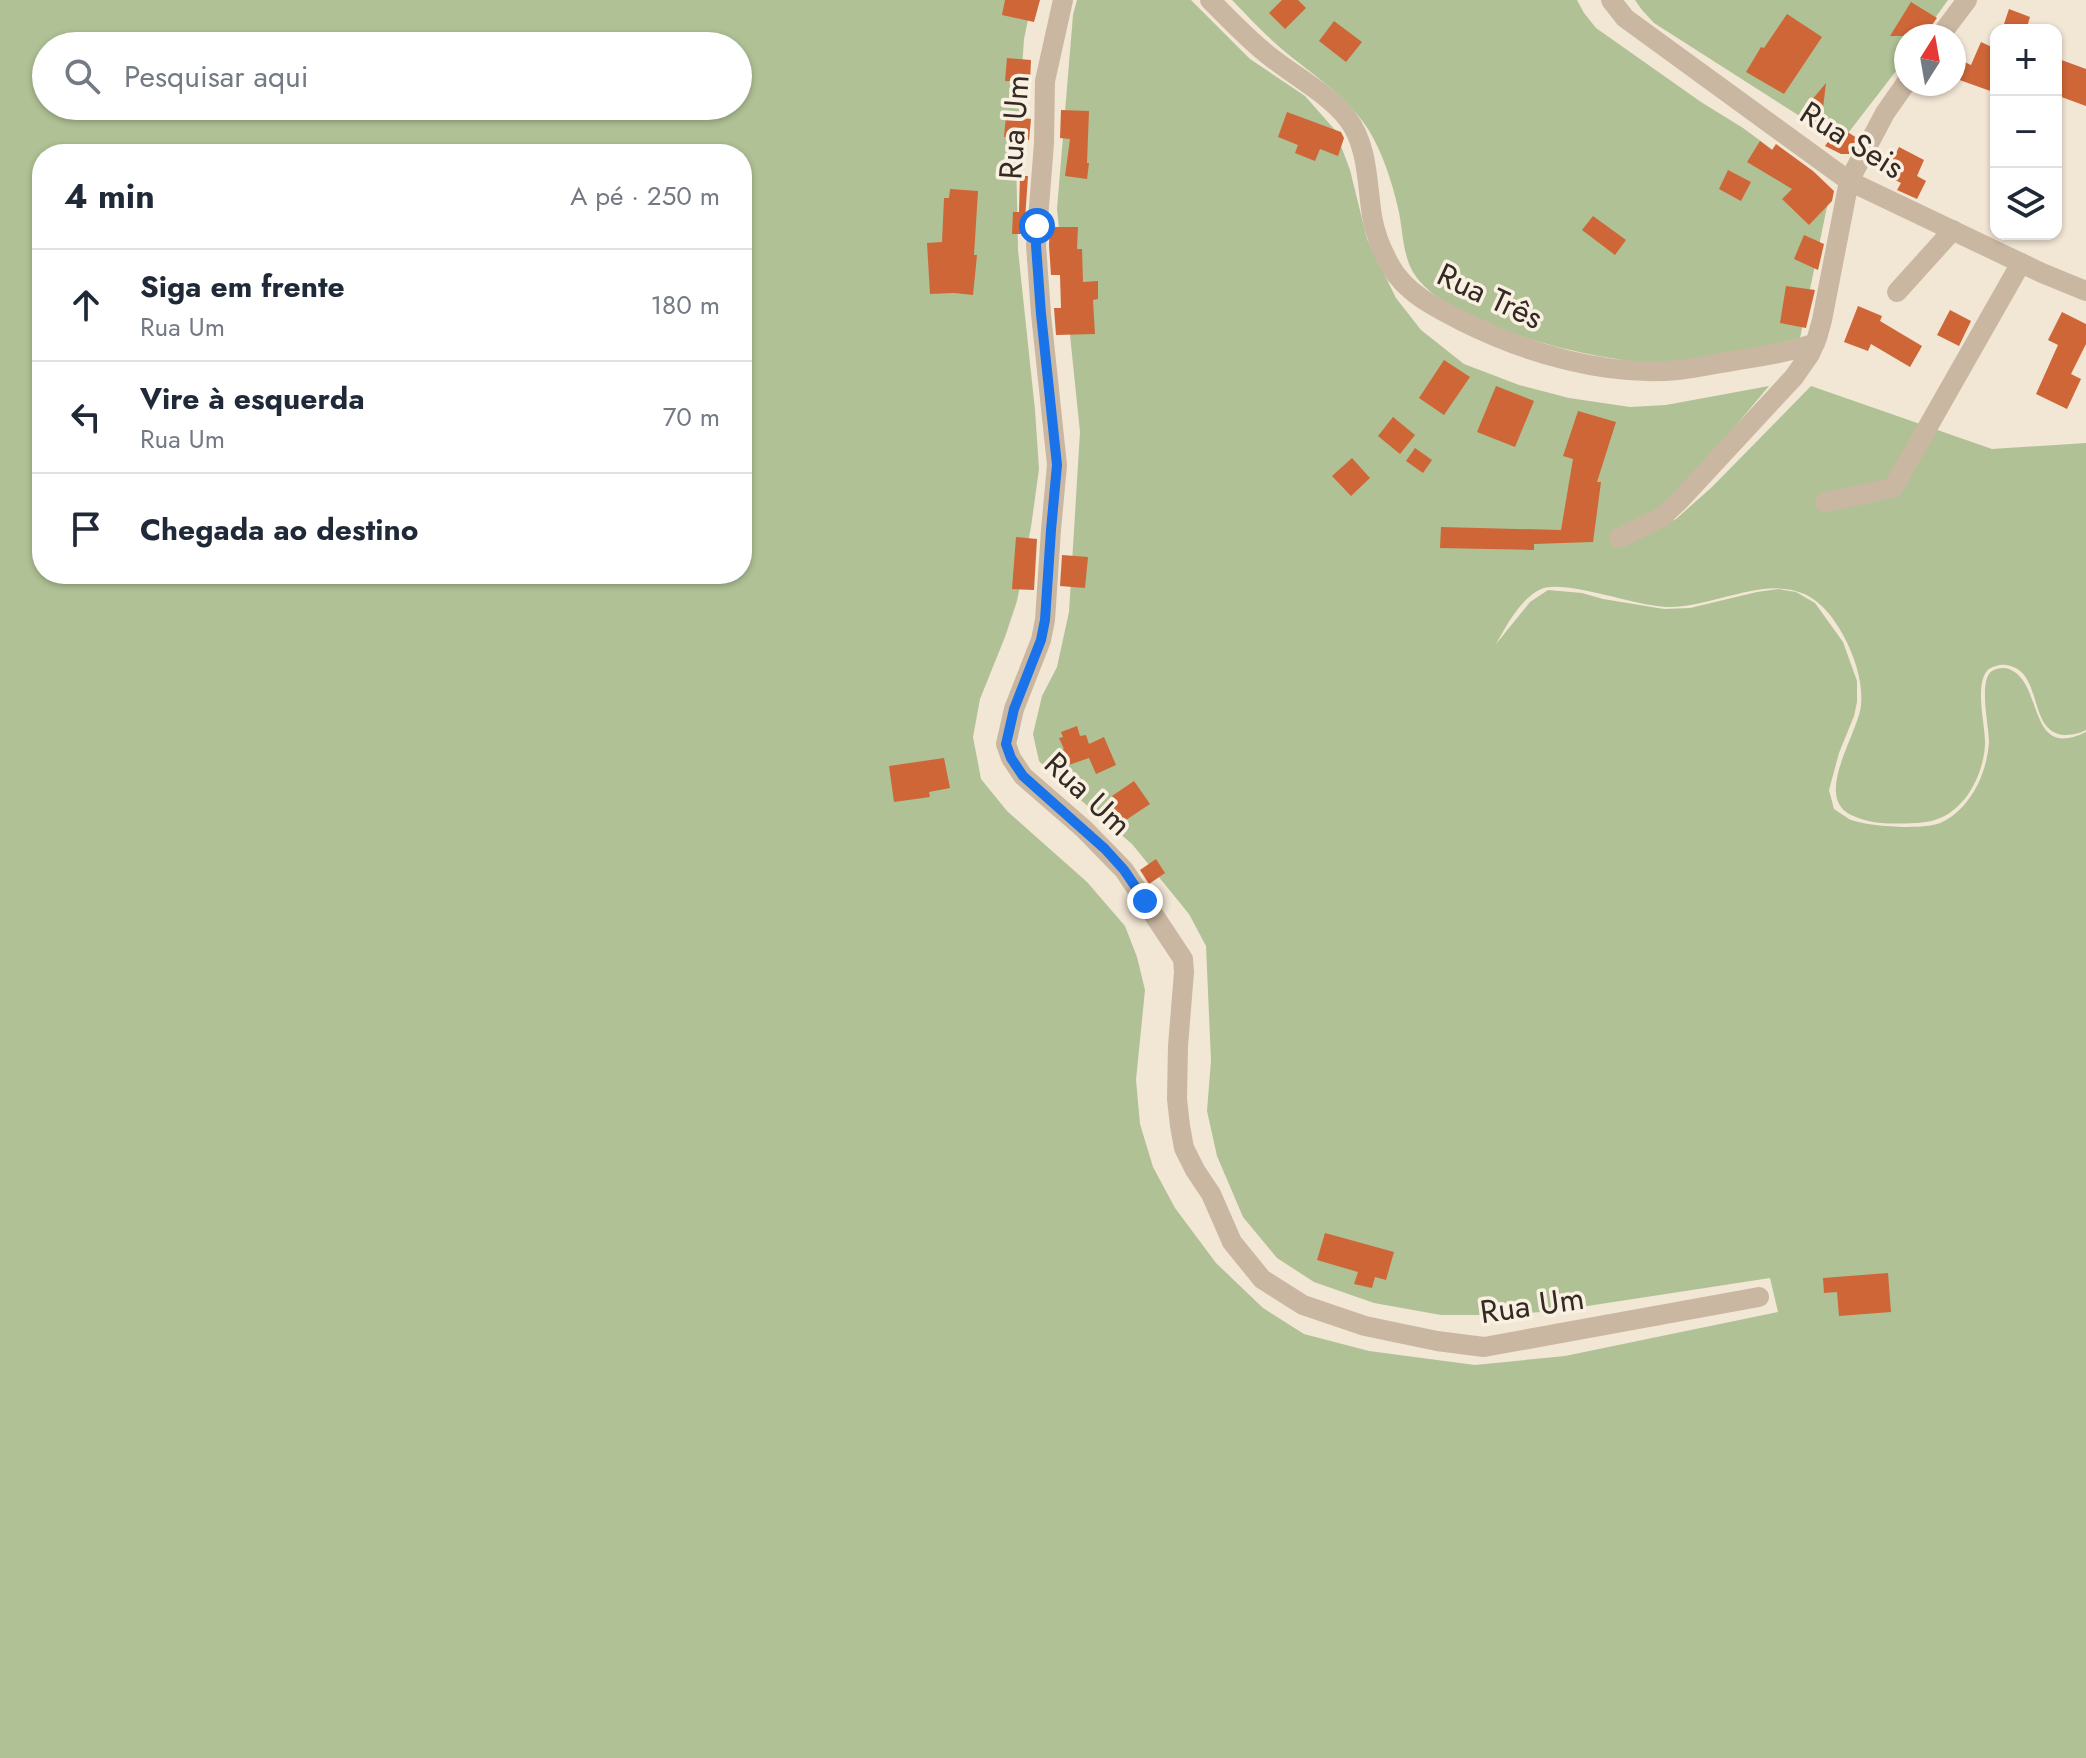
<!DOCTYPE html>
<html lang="pt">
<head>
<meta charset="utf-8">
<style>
	body { margin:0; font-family:Jost,sans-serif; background:#f2f2f3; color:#1f2937 }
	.controls { position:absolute; right:24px; top:24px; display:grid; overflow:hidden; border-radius:16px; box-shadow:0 2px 6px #0004 }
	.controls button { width:72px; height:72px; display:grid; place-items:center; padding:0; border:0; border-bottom:2px solid #e0e1e3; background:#fff; color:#1f2937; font:40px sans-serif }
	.compass { position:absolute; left:1894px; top:24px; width:72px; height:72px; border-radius:50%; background:#fff; box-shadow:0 2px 6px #0004; rotate:11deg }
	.stop { position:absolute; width:24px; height:24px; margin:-18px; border:6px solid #1a73e8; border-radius:50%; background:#fff }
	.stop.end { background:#1a73e8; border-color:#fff; box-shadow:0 2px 8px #0008 }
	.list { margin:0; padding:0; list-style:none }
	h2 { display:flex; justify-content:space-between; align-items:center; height:104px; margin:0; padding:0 32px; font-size:34px }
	h2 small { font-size:26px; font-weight:400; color:#747a83 }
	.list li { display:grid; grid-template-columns:52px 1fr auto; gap:24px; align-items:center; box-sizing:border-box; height:112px; padding:0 32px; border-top:2px solid #e0e1e3 }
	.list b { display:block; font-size:30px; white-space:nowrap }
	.list p { margin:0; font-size:26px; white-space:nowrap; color:#747a83 }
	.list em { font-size:26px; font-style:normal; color:#747a83 }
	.icon { flex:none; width:44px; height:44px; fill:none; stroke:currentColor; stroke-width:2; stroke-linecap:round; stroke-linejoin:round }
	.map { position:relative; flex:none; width:2086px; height:1758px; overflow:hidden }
	.search { position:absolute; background:#fff; box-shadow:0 2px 6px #0004; left:32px; top:32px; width:720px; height:88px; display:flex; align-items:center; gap:20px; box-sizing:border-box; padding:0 28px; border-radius:44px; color:#747a83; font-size:30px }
	.panel { position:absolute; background:#fff; box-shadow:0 2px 6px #0004; left:32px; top:144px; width:720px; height:440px; border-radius:32px }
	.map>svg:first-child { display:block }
</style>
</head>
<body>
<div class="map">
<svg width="2086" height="1758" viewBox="0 0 2086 1758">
	<rect width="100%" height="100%" fill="#f2e6d5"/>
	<!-- green -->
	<g fill="#b0c195" fill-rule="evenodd">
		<path d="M0,0H1032L1024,39L1016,152L1018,250L1035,410L1039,469L1031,527L1017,601L1005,637L980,699L973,737L981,779L1007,811L1087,882L1125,926L1137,957L1145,990L1136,1080L1140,1124L1153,1167L1175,1208L1216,1263L1263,1308L1304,1334L1369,1351L1475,1365L1565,1356L1778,1312L1770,1278L1555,1311L1497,1315H1441L1374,1303L1314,1282L1277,1258L1243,1217L1217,1156L1207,1111L1211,1060L1206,946L1189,914L1132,844L1063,785L1039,761L1033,734L1042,696L1057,667L1069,612L1080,432L1057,209L1073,15L1077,0H1191L1250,59L1305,96L1335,130L1350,170L1367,239L1396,298L1421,330L1464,364L1519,385L1569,398L1630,407L1666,405L1769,386L1681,491L1620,545L1676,519L1712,487L1811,386L1992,449L2086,443V730C2079,734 2071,735 2063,735C2027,731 2044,670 2006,665C2001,664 1994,666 1989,669C1973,682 1986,727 1985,745C1984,763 1977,782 1967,796C1953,814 1938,822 1916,823C1893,824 1872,825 1851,815C1813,796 1858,735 1861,705C1864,675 1848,638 1830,615C1787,559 1722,609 1666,607C1636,606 1564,579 1541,589C1520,599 1507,625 1496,644L1530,602L1548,590L1582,593L1603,599L1664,609L1690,608L1757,592L1778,589L1796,592L1815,603L1843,642L1857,681V702L1854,716L1839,753L1829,790L1834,809C1839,812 1844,816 1849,819C1867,827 1922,830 1940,823C1957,816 1970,800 1978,784C1984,771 1988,757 1989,742C1989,726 1978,680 1992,671C1997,668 2004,667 2009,669C2045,683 2026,761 2086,732V1758H0ZM46,46H738V106H46ZM42,154H742V574H42Z"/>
		<path d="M1232,0H1577L1584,13L1596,28L1701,102L1743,128L1830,192L1800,338C1759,348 1717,360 1675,363C1614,367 1445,328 1413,272C1402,253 1403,228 1398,208C1392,182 1382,151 1368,129C1344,92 1306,71 1275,43C1260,30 1246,14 1232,0Z"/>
		<path d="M1635,0H1948L1922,36H1906V58L1842,141L1820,129L1654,23L1642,10Z"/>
	</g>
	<!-- building -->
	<g fill="#ce6638">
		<path d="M1005,0H1040L1034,22L1002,15Z"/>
		<path d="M1282,0H1298L1306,8L1285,29L1269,13Z"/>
		<path d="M1911,2L1937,18L1929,29L1927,36H1890Z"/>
		<path d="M2009,9L2030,17L2026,30H2002Z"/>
		<path d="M1787,14L1822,37L1784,94L1746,72L1761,47L1764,48Z"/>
		<path d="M1334,21L1362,42L1346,62L1319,41Z"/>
		<path d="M1981,42L1996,49V93L1954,78L1960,60L1971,65Z"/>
		<path d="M1007,58L1031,60L1030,82L1005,81Z"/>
		<path d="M2056,58L2086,69V106L2056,95Z"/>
		<path d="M1826,83L1822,116L1857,138L1849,154H1841L1825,146L1830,139L1801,113Z"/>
		<path d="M1061,110L1089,111L1087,163H1089L1087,179L1065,176L1070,139L1060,138Z"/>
		<path d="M1287,112L1341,132L1344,138L1338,156L1320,149L1315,161L1295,153L1298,145L1278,137Z"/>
		<path d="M1006,116L1031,119L1029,140L1004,137Z"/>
		<path d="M1760,141L1772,150L1776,144L1813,171L1834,191L1832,201L1809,225L1782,199L1792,189L1747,162Z"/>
		<path d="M1899,147L1924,160L1917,176L1926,181L1917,199L1897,190L1901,183L1885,175Z"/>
		<path d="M1728,170L1751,182L1741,201L1719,189Z"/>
		<path d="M1020,176H1028L1024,234H1012L1013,212H1019Z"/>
		<path d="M950,189L978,191L974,255H977L973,295L954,293L930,294L927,243L942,242L944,198H949Z"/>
		<path d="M1593,216L1626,240L1615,255L1582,230Z"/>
		<path d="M1050,227H1078L1077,249H1082L1083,282L1098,281V299L1093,300L1095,334L1056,335L1054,308H1061L1060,275H1051L1049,245Z"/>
		<path d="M1804,235L1824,244L1818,270L1794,259Z"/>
		<path d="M1786,286L1815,290L1806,328L1780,323Z"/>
		<path d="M1858,306L1882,316L1880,321L1922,346L1910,367L1871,344L1868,351L1844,342Z"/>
		<path d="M1950,310L1971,321L1959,346L1937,335Z"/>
		<path d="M2062,312L2086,324V344L2071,374L2081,379L2067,409L2036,394L2058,345L2048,340Z"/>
		<path d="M1444,360L1470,377L1444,415L1419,398Z"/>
		<path d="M1496,386L1534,401L1515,447L1477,432Z"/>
		<path d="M1578,411L1616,422L1597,482H1601L1593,542L1534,544V550L1440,548L1441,527L1561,530L1573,459L1563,456Z"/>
		<path d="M1393,417L1415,435L1400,454L1378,436Z"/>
		<path d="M1415,448L1432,460L1423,473L1406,461Z"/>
		<path d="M1352,458L1370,478L1351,496L1332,476Z"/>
		<path d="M1016,537L1037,539L1034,590L1012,589Z"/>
		<path d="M1062,555L1088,557L1085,588L1060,586Z"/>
		<path d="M1077,726L1080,736L1086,735L1089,744L1104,737L1116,765L1096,774L1089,758L1060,768L1054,752L1064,749L1059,738L1063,737L1061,732Z"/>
		<path d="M944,758L950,788L929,792L930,797L894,802L889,766Z"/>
		<path d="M1134,781L1150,804L1123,822L1112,805L1116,802L1112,796Z"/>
		<path d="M1156,859L1165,873L1149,884L1140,870Z"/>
		<path d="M1325,1233L1394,1252L1386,1280L1375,1277L1372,1288L1354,1284L1358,1272L1317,1260Z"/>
		<path d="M1888,1273L1891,1312L1839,1316L1837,1292L1824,1293L1823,1278Z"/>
	</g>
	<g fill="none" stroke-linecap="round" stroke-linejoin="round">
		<!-- minor -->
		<g stroke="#cab7a1" stroke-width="20">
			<path d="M1063,0L1045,81L1044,143L1036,245L1041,314L1057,465L1051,530L1045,620L1041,640L1014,709L1006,744L1011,758L1023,776L1084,829L1124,870L1183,959L1184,972L1178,1046L1177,1099L1180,1126L1184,1148L1195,1170L1211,1194L1232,1242L1262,1279L1303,1305L1365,1326L1437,1341L1484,1347L1759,1297"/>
			<path d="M1210,0C1227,17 1244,35 1262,50C1287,72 1328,93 1347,118C1368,144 1367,184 1372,216C1375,235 1382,251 1391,267C1407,294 1435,307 1462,321C1526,353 1606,377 1678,370C1698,368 1718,363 1738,360C1763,356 1791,352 1815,343"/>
			<path d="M1611,0L1625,18L1849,181L2042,273L2086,291"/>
			<path d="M1940,36L1967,0"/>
			<path d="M1897,292L1953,230"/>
			<path d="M1825,502L1893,488L2021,263"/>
			<path d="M1619,538L1662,517L1680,500L1794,377L1810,354L1817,338L1822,320L1849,181L1885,113L1906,83"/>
		</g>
	</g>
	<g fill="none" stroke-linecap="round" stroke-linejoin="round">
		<!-- route -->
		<path stroke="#1a73e8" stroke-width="10" d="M1037,226L1036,245L1041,314L1057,465L1051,530L1045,620L1041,640L1014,709L1006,744L1011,758L1023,776L1105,849L1124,870L1145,901"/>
	</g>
	<g text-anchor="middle" stroke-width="7" stroke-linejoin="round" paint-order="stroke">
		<!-- street labels -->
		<g font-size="32" fill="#342a24" stroke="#faf0e2">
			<text transform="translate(1014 127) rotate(-86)" y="11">Rua Um</text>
			<text transform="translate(1852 140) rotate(32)" y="11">Rua Seis</text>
			<text transform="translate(1490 296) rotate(25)" y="11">Rua Três</text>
			<text transform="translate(1088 794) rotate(43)" y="11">Rua Um</text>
			<text transform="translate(1532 1305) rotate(-8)" y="11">Rua Um</text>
		</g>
	</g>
</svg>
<div class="controls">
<button>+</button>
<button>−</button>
<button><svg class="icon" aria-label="layers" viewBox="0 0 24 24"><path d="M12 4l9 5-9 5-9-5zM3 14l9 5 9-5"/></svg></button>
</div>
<svg class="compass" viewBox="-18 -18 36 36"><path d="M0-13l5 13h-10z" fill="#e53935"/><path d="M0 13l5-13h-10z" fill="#747a83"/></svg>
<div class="stop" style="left:1037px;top:226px"></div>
<div class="stop end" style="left:1145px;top:901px"></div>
<div class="search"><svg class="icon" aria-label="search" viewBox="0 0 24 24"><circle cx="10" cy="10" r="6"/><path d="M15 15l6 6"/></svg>Pesquisar aqui</div>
<section class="panel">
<h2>4 min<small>A pé · 250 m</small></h2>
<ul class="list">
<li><svg class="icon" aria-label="ahead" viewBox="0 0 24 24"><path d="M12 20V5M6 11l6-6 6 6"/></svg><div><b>Siga em frente</b><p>Rua Um</p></div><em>180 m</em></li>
<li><svg class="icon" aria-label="left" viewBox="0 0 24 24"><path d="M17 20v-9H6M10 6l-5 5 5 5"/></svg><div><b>Vire à esquerda</b><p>Rua Um</p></div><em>70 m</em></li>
<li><svg class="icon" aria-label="arrive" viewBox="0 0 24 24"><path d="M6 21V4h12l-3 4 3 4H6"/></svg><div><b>Chegada ao destino</b></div></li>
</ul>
</section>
</div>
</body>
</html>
